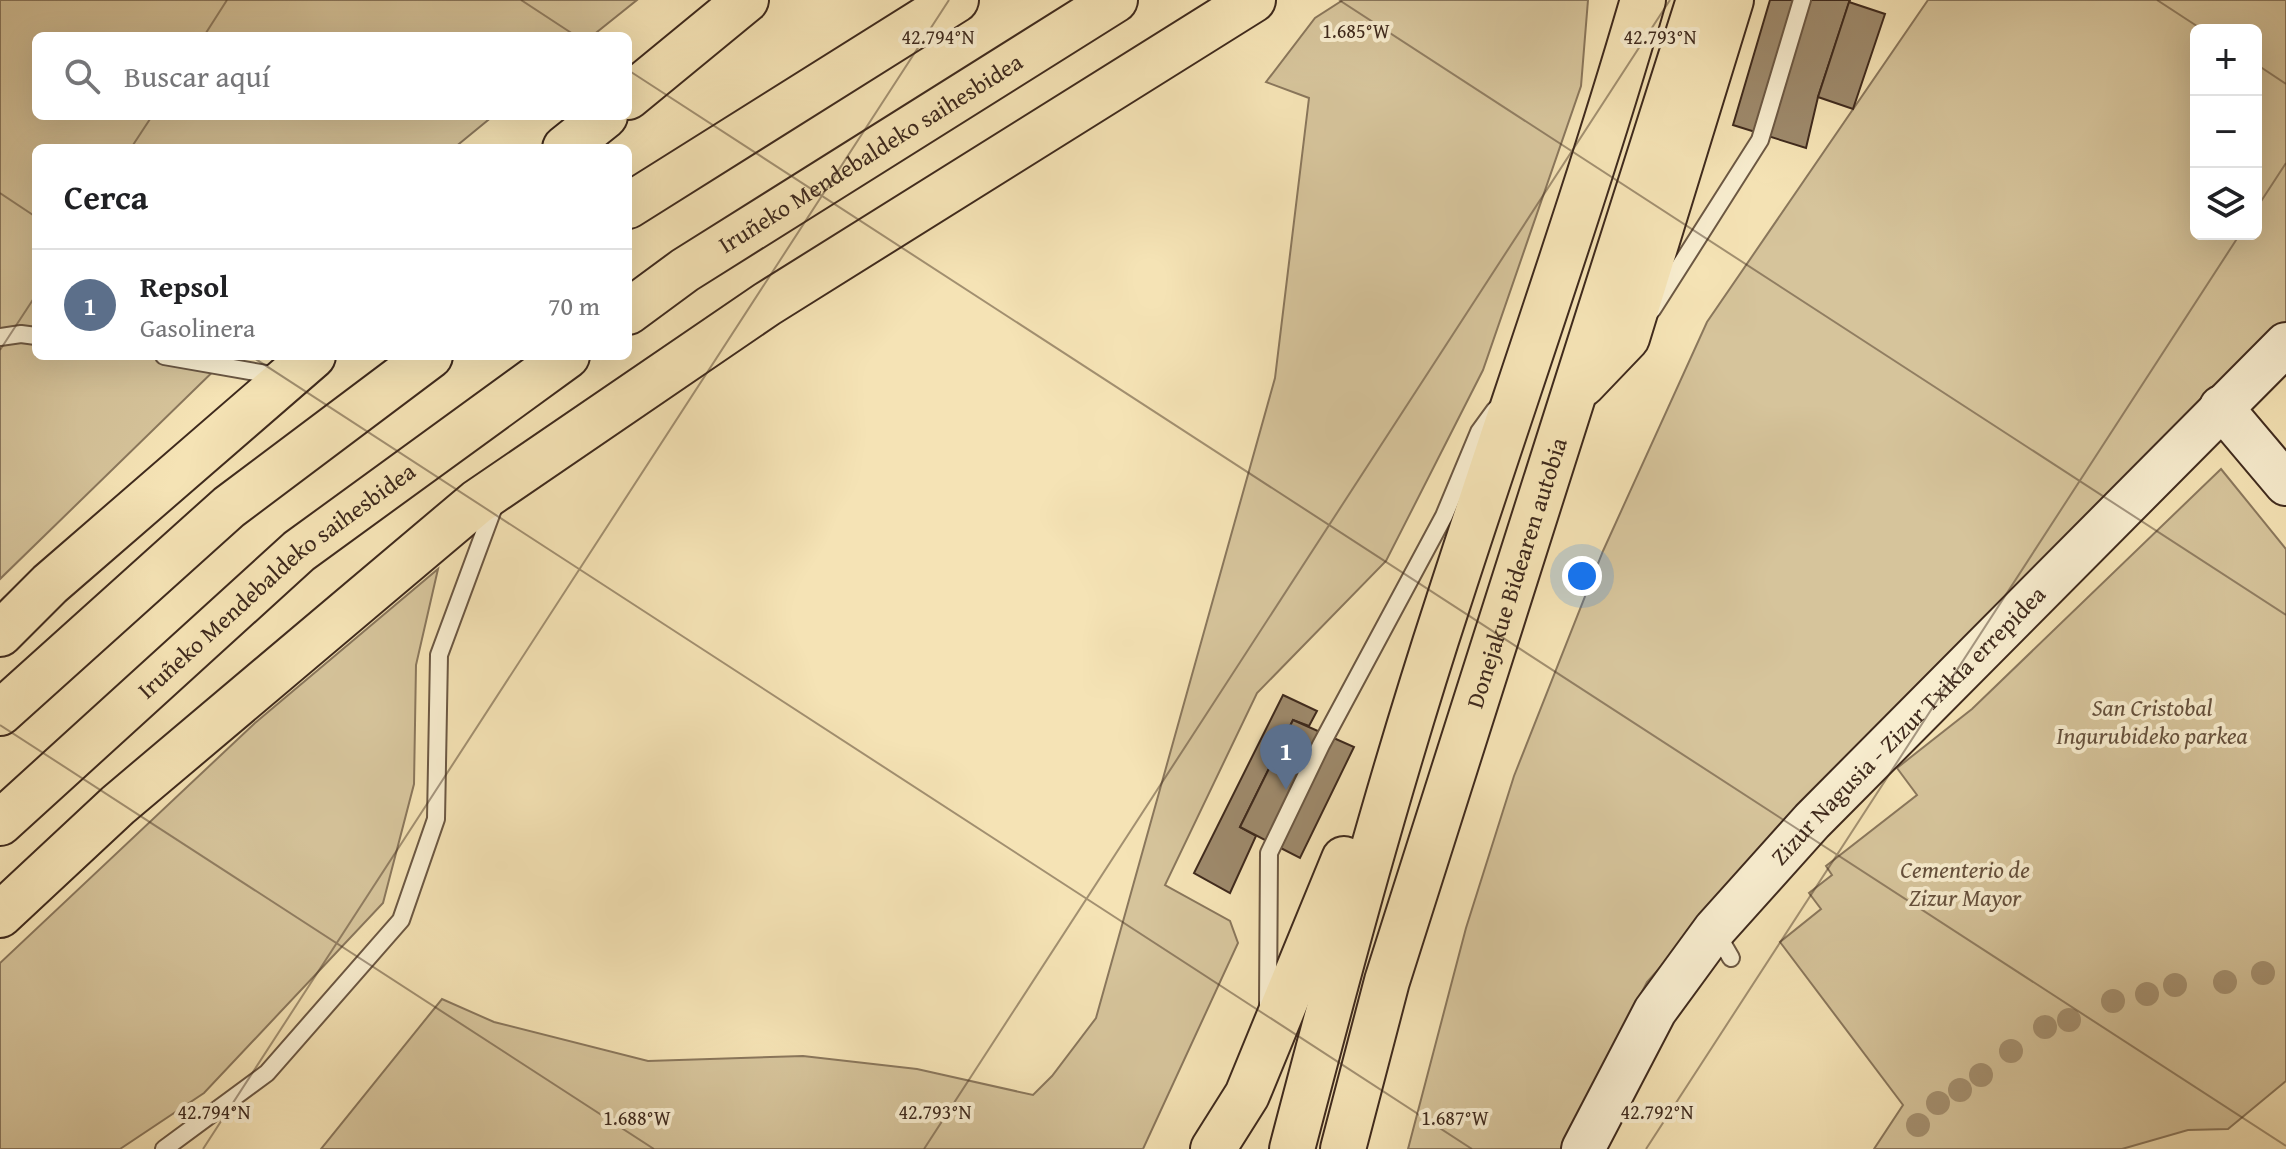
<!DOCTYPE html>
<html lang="es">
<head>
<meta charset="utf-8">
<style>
	body { margin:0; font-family:"Gentium Book Plus",serif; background:#f6f6f6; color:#202124 }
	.controls { position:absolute; right:24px; top:24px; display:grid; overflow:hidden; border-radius:12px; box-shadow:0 8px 32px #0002 }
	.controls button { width:72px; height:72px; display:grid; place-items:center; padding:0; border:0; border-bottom:2px solid #e0e0e0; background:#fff; color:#202124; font:40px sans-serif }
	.you { position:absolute; left:1582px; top:576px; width:28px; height:28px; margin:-20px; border:6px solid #fff; border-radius:50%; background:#1a73e8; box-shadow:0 0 0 12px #1a73e833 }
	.badge { display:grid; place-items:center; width:52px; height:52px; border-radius:50%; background:#2563eb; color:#fff; font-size:26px; font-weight:700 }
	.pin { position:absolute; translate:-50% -66px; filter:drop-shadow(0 2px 4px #0008) }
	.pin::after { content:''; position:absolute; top:42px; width:28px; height:24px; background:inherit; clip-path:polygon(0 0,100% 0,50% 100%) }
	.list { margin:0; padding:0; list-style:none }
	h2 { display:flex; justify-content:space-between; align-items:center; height:104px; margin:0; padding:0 32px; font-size:34px }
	h2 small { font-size:26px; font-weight:400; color:#757577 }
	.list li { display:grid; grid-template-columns:52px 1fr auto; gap:24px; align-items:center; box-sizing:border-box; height:112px; padding:0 32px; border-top:2px solid #e0e0e0 }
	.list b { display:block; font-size:30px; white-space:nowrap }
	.list p { margin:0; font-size:26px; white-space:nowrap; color:#757577 }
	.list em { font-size:26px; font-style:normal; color:#757577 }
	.icon { flex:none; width:44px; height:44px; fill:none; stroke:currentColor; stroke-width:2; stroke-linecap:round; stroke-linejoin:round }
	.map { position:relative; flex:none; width:2286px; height:1149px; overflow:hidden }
	.search { position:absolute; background:#fff; box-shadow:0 8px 32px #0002; left:32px; top:32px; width:600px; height:88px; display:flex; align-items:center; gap:20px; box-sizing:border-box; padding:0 28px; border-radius:12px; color:#757577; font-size:30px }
	.panel { position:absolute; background:#fff; box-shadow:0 8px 32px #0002; left:32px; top:144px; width:600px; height:216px; border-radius:12px }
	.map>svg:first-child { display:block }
</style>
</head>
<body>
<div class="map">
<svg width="2286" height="1149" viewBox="0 0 2286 1149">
	<rect width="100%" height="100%" fill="#f5e3b5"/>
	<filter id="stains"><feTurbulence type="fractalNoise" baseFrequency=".0025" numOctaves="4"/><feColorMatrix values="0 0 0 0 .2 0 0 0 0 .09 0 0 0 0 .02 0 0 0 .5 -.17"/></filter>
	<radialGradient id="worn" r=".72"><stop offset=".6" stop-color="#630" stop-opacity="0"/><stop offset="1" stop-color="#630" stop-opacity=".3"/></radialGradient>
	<!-- green -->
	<g fill="#d6c49b" stroke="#8a775c" stroke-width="2" fill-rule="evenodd">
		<path d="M0,0H637L592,36H36V116H493L454,148H36V356H229L0,579Z"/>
		<path d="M1343,0H1588L1581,86L1483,370L1386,561L1257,693L1165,885L1230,921L1238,943L1143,1149H321L442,999L494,1022L648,1061L803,1056L917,1069L1033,1095L1052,1076L1096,1018L1275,378L1309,98L1266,82L1315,18Z"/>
		<path d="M1928,0H2286V323L1778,836L1647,982L1561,1149H1408L1466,928L1514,776L1603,551L1707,322ZM2196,30H2256V234H2196Z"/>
		<path d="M2221,469L2286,549V1081L2228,1129L2188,1130L2122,1149H1874L1903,1105L1780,942L1821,909L1809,893L1832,875L1826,866L1917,795L1897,768L1972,709Z"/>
		<path d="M438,569L416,665L414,784L383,903L204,1093L120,1149H0V963L255,723Z"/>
	</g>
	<!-- building -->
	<g fill="#9e8a6c" stroke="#3f2a1d" stroke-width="2">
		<path d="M1770,0H1850L1818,97L1806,148L1733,125Z"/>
		<path d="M1849,2L1885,14L1853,109L1818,97Z"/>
		<path d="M1283,695L1317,711L1309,726L1293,720L1240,827L1256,836L1230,893L1194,873Z"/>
		<path d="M1293,720L1354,747L1300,858L1240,827Z"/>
	</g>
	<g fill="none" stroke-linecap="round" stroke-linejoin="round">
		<defs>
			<g id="lane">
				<path d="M1652,310L1760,140L1802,0"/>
				<path d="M0,337L21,334L36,336"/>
				<path d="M164,356L278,376"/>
				<path d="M1716,932L1731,958"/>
				<path d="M1268,1004L1269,853L1321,745L1444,516L1479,432L1495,410"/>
				<path d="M164,1149L267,1073L401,920L436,819L439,655L496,501"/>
			</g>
			<g id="secondary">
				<path d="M2221,407L2286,484"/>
				<path id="s1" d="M1583,1149L1655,1011L1715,929L1812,821L2286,344"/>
			</g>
			<g id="highway">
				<path d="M628,97L746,0"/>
				<path d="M565,148L605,116"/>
				<path d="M628,206L956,0"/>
				<path id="s2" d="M628,312L685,270L1115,0"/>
				<path d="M1583,384L1627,338L1731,0"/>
				<path d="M0,634L50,584L313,356"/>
				<path d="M0,713L229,507L430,356"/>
				<path id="s3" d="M0,823L299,551L567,356"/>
				<path d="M0,915L118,805L477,502L767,304L1253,0"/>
				<path d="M1213,1149L1247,1095L1344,859"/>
				<path d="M1292,1149C1340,966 1389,783 1448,603C1513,402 1584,203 1643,0"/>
				<path id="s4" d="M1343,1149L1387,981L1699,0"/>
			</g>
		</defs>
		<!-- lane casing -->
		<use href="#lane" stroke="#6c5843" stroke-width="20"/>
		<!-- secondary casing -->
		<use href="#secondary" stroke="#3f2a1d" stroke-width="46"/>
		<!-- highway casing -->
		<use href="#highway" stroke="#3f2a1d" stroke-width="48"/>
		<!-- lane -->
		<use href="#lane" stroke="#f8edcf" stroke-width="16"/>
		<!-- secondary -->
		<use href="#secondary" stroke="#f8edcf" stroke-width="42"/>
		<!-- highway -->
		<use href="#highway" stroke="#f5e3b5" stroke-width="44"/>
	</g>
	<!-- trees -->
	<g fill="#a69272">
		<circle cx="2263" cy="973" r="12"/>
		<circle cx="2225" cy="982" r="12"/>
		<circle cx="2175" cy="985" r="12"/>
		<circle cx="2147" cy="994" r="12"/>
		<circle cx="2113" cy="1001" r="12"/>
		<circle cx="2069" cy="1020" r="12"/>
		<circle cx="2045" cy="1027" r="12"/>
		<circle cx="2011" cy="1051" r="12"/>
		<circle cx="1981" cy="1075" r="12"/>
		<circle cx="1960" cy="1090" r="12"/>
		<circle cx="1938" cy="1103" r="12"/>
		<circle cx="1918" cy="1125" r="12"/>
	</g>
	<!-- ticks -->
	<path fill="none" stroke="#3f2a1d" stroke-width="2" stroke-opacity="0.45" d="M521,0L576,36M1339,0L2286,615M2157,0L2203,30M204,36L227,0M2256,64L2286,84M628,70L2286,1146M131,148L152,116M0,193L36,217M2256,209L2286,163M0,350L36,295M251,356L1472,1149M0,725L654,1149M203,1149L949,0M924,1149L1670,0M1646,1149L2240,234"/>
	<g text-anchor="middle" stroke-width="8" stroke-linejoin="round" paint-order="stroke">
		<!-- street labels -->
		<g font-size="24" fill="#3f2a1d" stroke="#f8edcf">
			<text dy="8" stroke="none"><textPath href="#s2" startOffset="290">Iruñeko Mendebaldeko saihesbidea</textPath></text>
			<text dy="8" stroke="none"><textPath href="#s4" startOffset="602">Donejakue Bidearen autobia</textPath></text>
			<text dy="8" stroke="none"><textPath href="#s3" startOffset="368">Iruñeko Mendebaldeko saihesbidea</textPath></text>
			<text dy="8" stroke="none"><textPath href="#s1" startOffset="538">Zizur Nagusia - Zizur Txikia errepidea</textPath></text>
		</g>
		<!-- park labels -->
		<g font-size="24" font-style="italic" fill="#65503c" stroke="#f8edcf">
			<text x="2152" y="716">San Cristobal<tspan x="2152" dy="28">Ingurubideko parkea</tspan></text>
			<text x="1965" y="878">Cementerio de<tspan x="1965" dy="28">Zizur Mayor</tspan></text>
		</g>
	</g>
	<g font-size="20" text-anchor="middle" fill="#3f2a1d" stroke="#f8edcf" stroke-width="8" stroke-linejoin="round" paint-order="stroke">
		<text x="1356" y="38">1.685°W</text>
		<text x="938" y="44">42.794°N</text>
		<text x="1660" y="44">42.793°N</text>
		<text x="214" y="1119">42.794°N</text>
		<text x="935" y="1119">42.793°N</text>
		<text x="1657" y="1119">42.792°N</text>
		<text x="637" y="1125">1.688°W</text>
		<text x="1455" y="1125">1.687°W</text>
	</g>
	<rect width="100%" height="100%" filter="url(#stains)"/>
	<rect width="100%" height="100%" fill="url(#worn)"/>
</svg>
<div class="controls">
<button>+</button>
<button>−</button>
<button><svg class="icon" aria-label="layers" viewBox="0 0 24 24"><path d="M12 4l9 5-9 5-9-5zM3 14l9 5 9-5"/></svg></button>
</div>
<div class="you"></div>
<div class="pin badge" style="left:1286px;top:790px;background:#5c6f8a">1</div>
<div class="search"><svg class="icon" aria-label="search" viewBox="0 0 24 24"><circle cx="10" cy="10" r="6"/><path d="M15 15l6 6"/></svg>Buscar aquí</div>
<section class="panel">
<h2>Cerca<small></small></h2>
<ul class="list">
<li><span class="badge" style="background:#5c6f8a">1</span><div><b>Repsol</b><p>Gasolinera</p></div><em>70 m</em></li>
</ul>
</section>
</div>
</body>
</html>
